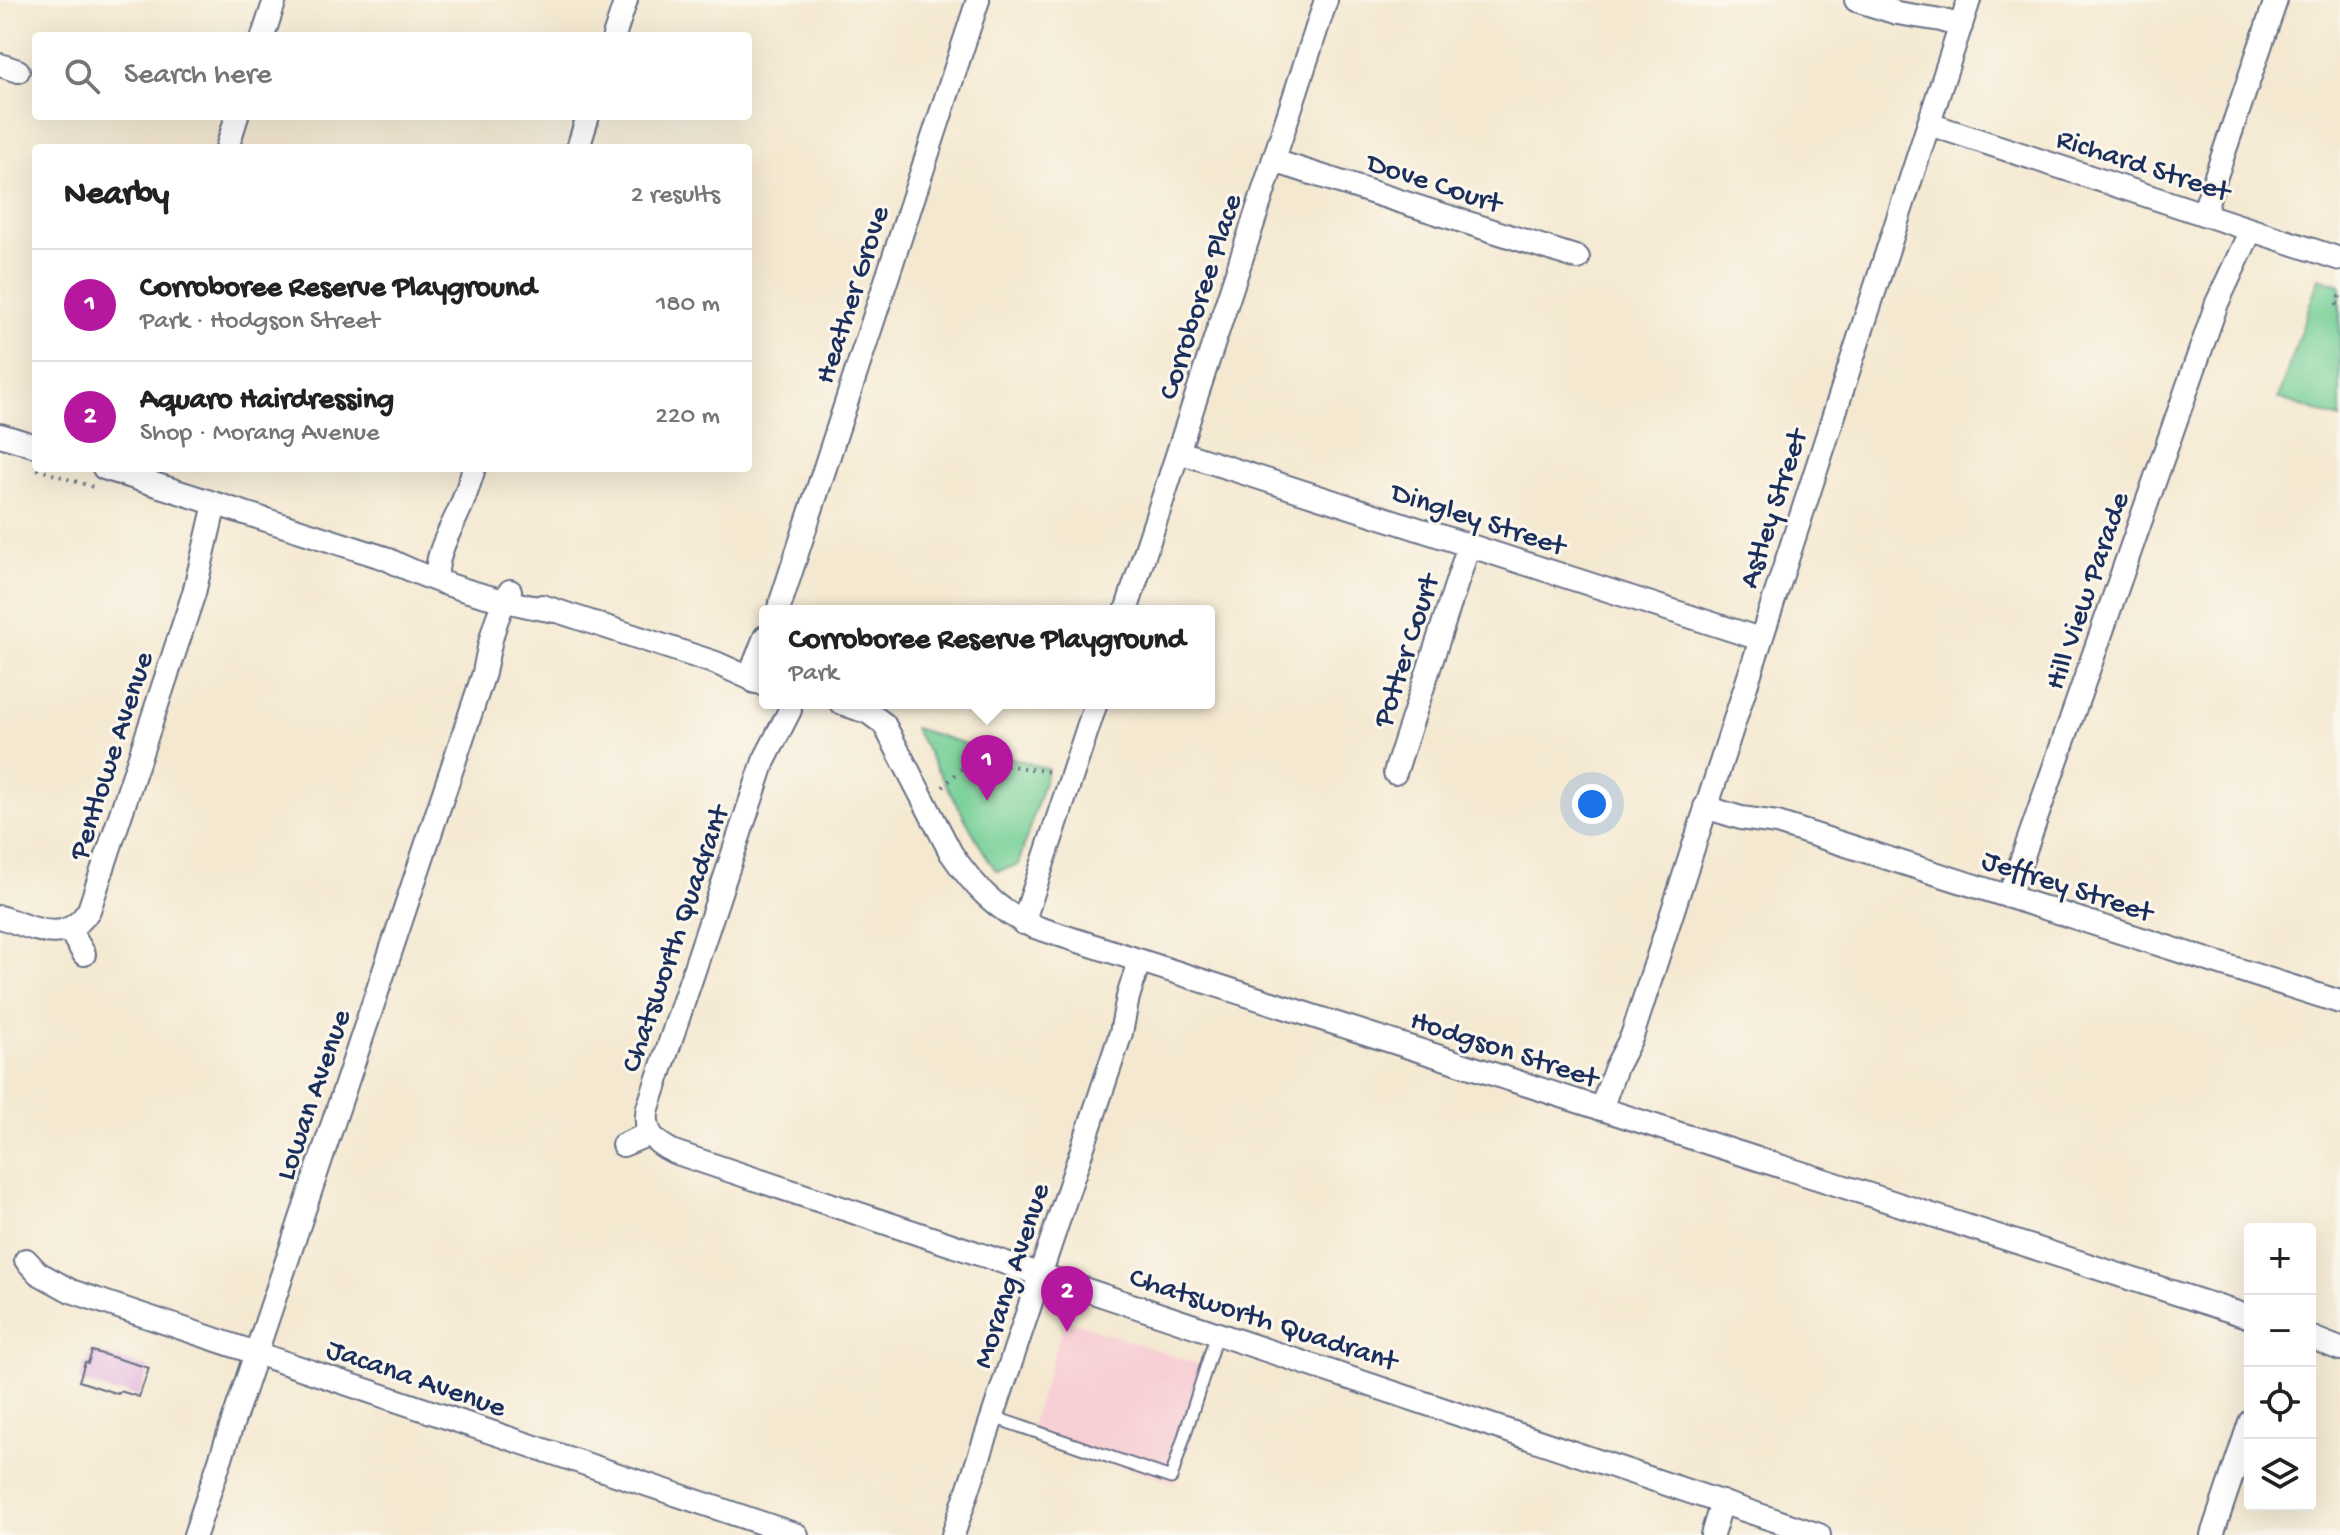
<!DOCTYPE html>
<html lang="en">
<head>
<meta charset="utf-8">
<style>
	body { margin:0; font-family:"Gochi Hand",sans-serif; background:#f2f2f2; color:#222 }
	.controls { position:absolute; right:24px; bottom:24px; display:grid; overflow:hidden; border-radius:8px; box-shadow:0 8px 32px #0002 }
	.controls button { width:72px; height:72px; display:grid; place-items:center; padding:0; border:0; border-bottom:2px solid #e0e0e0; background:#fff; color:#222; font:40px sans-serif }
	.you { position:absolute; left:1592px; top:804px; width:28px; height:28px; margin:-20px; border:6px solid #fff; border-radius:50%; background:#1a73e8; box-shadow:0 0 0 12px #1a73e833 }
	.badge { display:grid; place-items:center; width:52px; height:52px; border-radius:50%; background:#b5179e; color:#fff; font-size:26px; font-weight:700 }
	.pin { position:absolute; translate:-50% -66px; filter:drop-shadow(0 2px 4px #0008) }
	.pin::after { content:''; position:absolute; top:42px; width:28px; height:24px; background:inherit; clip-path:polygon(0 0,100% 0,50% 100%) }
	.popup { position:absolute; left:759px; top:605px; width:456px; height:104px; box-sizing:border-box; display:grid; place-content:center; border-radius:8px; background:#fff; filter:drop-shadow(0 2px 6px #0005); font-size:26px; white-space:nowrap; color:#767676 }
	.popup b { font-size:30px; color:#222 }
	.popup::after { content:''; position:absolute; left:50%; top:100%; margin-left:-16px; border:16px solid transparent; border-top-color:#fff }
	.list { margin:0; padding:0; list-style:none }
	h2 { display:flex; justify-content:space-between; align-items:center; height:104px; margin:0; padding:0 32px; font-size:34px }
	h2 small { font-size:26px; font-weight:400; color:#767676 }
	.list li { display:grid; grid-template-columns:52px 1fr auto; gap:24px; align-items:center; box-sizing:border-box; height:112px; padding:0 32px; border-top:2px solid #e0e0e0 }
	.list b { display:block; font-size:30px; white-space:nowrap }
	.list p { margin:0; font-size:26px; white-space:nowrap; color:#767676 }
	.list em { font-size:26px; font-style:normal; color:#767676 }
	.icon { flex:none; width:44px; height:44px; fill:none; stroke:currentColor; stroke-width:2; stroke-linecap:round; stroke-linejoin:round }
	.map { position:relative; flex:none; width:2340px; height:1535px; overflow:hidden }
	.search { position:absolute; background:#fff; box-shadow:0 8px 32px #0002; left:32px; top:32px; width:720px; height:88px; display:flex; align-items:center; gap:20px; box-sizing:border-box; padding:0 28px; border-radius:8px; color:#767676; font-size:30px }
	.panel { position:absolute; background:#fff; box-shadow:0 8px 32px #0002; left:32px; top:144px; width:720px; height:328px; border-radius:8px }
	.map>svg:first-child { display:block }
</style>
</head>
<body>
<div class="map">
<svg width="2340" height="1535" viewBox="0 0 2340 1535">
	<rect width="100%" height="100%" fill="#fbf7ec"/>
	<filter id="ink" filterUnits="userSpaceOnUse"><feTurbulence type="fractalNoise" baseFrequency=".0125" numOctaves="2"/><feDisplacementMap in="SourceGraphic" scale="16" xChannelSelector="R" yChannelSelector="G"/><feConvolveMatrix kernelMatrix="1 2 1 2 8 2 1 2 1" color-interpolation-filters="sRGB"/></filter>
	<filter id="wash" filterUnits="userSpaceOnUse"><feTurbulence type="fractalNoise" baseFrequency=".006" numOctaves="4" result="noise"/><feDisplacementMap in="SourceGraphic" scale="32" xChannelSelector="R" yChannelSelector="G"/><feGaussianBlur stdDeviation="1.8" result="paint"/><feColorMatrix in="noise" values="0 0 0 0 0 0 0 0 0 0 0 0 0 0 0 0 0 1.4 0 .05"/><feComposite in="paint" operator="in"/></filter>
	<g filter="url(#wash)">
		<rect width="100%" height="100%" fill="#f4e8d0"/>
		<!-- built -->
		<path fill="#f7cfd5" d="M1065,1319L1212,1369L1174,1483L1028,1435Z"/>
		<!-- green -->
		<g fill="#74cf96" stroke="#487f7a" stroke-width="2">
			<path d="M2319,278L2340,285V419L2278,398Z"/>
			<path d="M914,728L1048,769L1018,865L997,871L989,861Z"/>
		</g>
		<g id="blocks">
			<!-- building -->
			<path fill="#dfaddb" d="M92,1351L149,1368L139,1397L120,1391L118,1394L79,1381L85,1362L88,1363Z"/>
		</g>
	</g>
	<g filter="url(#ink)">
		<use href="#blocks" fill-opacity="0" stroke="#677086" stroke-width="2"/>
		<g fill="none" stroke-linecap="round" stroke-linejoin="round">
			<defs>
				<path id="lane" d="M993,1417L1171,1478L1217,1333"/>
				<g id="street">
					<path d="M1856,0L1897,13L1941,20L1961,26"/>
					<path d="M263,36L275,0"/>
					<path d="M614,36L626,0"/>
					<path d="M0,65L18,71"/>
					<path d="M1929,124L2340,259"/>
					<path d="M227,148L237,116"/>
					<path d="M578,148L588,116"/>
					<path d="M1274,161L1578,258"/>
					<path d="M2203,214L2276,0"/>
					<path d="M0,435L36,446"/>
					<path d="M1179,452L1760,639"/>
					<path d="M104,468L385,558C438,585 496,601 554,611"/>
					<path d="M437,580C435,553 451,530 461,506C466,494 470,481 474,468"/>
					<path d="M542,606L716,663L765,685"/>
					<path d="M778,611L978,0"/>
					<path d="M1126,611L1326,0"/>
					<path d="M755,682L754,665L765,637"/>
					<path d="M790,703V710L764,761L648,1108C643,1131 653,1142 674,1152L1819,1535"/>
					<path d="M841,703L869,713L884,724L951,853C973,885 996,910 1032,926L2250,1317"/>
					<path d="M1395,773L1469,545"/>
					<path d="M1705,807L1741,818L1777,823L2340,1002"/>
					<path d="M2009,896L2217,303L2251,230"/>
					<path d="M0,917C34,928 65,947 89,910L194,593L215,504"/>
					<path d="M1023,923L1096,703"/>
					<path d="M69,929L84,954"/>
					<path d="M1601,1109L1616,1067L1632,1036L1969,0"/>
					<path d="M623,1145L649,1134"/>
					<path d="M26,1260L38,1273L71,1291L797,1535"/>
					<path d="M2310,1337L2340,1349"/>
					<path d="M195,1535L484,673C489,645 495,616 510,591"/>
					<path d="M953,1535L1121,1033L1128,997L1139,961"/>
					<path d="M1712,1535L1722,1502"/>
					<path d="M2212,1535L2250,1422"/>
				</g>
			</defs>
			<!-- lane casing -->
			<use href="#lane" stroke="#677086" stroke-width="15"/>
			<!-- street casing -->
			<use href="#street" stroke="#677086" stroke-width="26"/>
			<!-- path -->
			<g stroke="#677086" stroke-width="4" stroke-dasharray="2 6" stroke-linecap="butt">
				<path d="M2340,296L2337,304L2340,305"/>
				<path d="M37,469L93,487"/>
				<path d="M943,787L964,766H1011L1051,772"/>
			</g>
			<!-- lane -->
			<use href="#lane" stroke="#fff" stroke-width="11"/>
			<!-- street -->
			<use href="#street" stroke="#fff" stroke-width="22"/>
		</g>
	</g>
	<g text-anchor="middle" stroke-width="6" stroke-linejoin="round" paint-order="stroke">
		<!-- street labels -->
		<g font-size="30" fill="#1b2f5e" stroke="#fbf7ec">
			<text transform="translate(2144 163) rotate(18)" y="10">Richard Street</text>
			<text transform="translate(1435 181) rotate(18)" y="10">Dove Court</text>
			<text transform="translate(850 294) rotate(-72)" y="10">Heather Grove</text>
			<text transform="translate(1198 296) rotate(-72)" y="10">Corroboree Place</text>
			<text transform="translate(1771 508) rotate(-72)" y="10">Astley Street</text>
			<text transform="translate(1479 517) rotate(18)" y="10">Dingley Street</text>
			<text transform="translate(2085 590) rotate(-71)" y="10">Hill View Parade</text>
			<text transform="translate(1404 650) rotate(-72)" y="10">Potter Court</text>
			<text transform="translate(109 755) rotate(-72)" y="10">Pentlowe Avenue</text>
			<text transform="translate(2068 884) rotate(18)" y="10">Jeffrey Street</text>
			<text transform="translate(673 938) rotate(-71)" y="10">Chatsworth Quadrant</text>
			<text transform="translate(1505 1047) rotate(18)" y="10">Hodgson Street</text>
			<text transform="translate(311 1094) rotate(-71)" y="10">Lowan Avenue</text>
			<text transform="translate(1009 1275) rotate(-72)" y="10">Morang Avenue</text>
			<text transform="translate(1264 1317) rotate(18)" y="10">Chatsworth Quadrant</text>
			<text transform="translate(417 1376) rotate(19)" y="10">Jacana Avenue</text>
		</g>
	</g>
</svg>
<div class="controls">
<button>+</button>
<button>−</button>
<button><svg class="icon" aria-label="locate" viewBox="0 0 24 24"><circle cx="12" cy="12" r="6"/><path d="M12 2v4M12 18v4M2 12h4M18 12h4"/></svg></button>
<button><svg class="icon" aria-label="layers" viewBox="0 0 24 24"><path d="M12 4l9 5-9 5-9-5zM3 14l9 5 9-5"/></svg></button>
</div>
<div class="you"></div>
<div class="pin badge" style="left:987px;top:801px">1</div>
<div class="popup"><b>Corroboree Reserve Playground</b>Park</div>
<div class="pin badge" style="left:1067px;top:1332px">2</div>
<div class="search"><svg class="icon" aria-label="search" viewBox="0 0 24 24"><circle cx="10" cy="10" r="6"/><path d="M15 15l6 6"/></svg>Search here</div>
<section class="panel">
<h2>Nearby<small>2 results</small></h2>
<ul class="list">
<li><span class="badge">1</span><div><b>Corroboree Reserve Playground</b><p>Park · Hodgson Street</p></div><em>180 m</em></li>
<li><span class="badge">2</span><div><b>Aquaro Hairdressing</b><p>Shop · Morang Avenue</p></div><em>220 m</em></li>
</ul>
</section>
</div>
</body>
</html>
